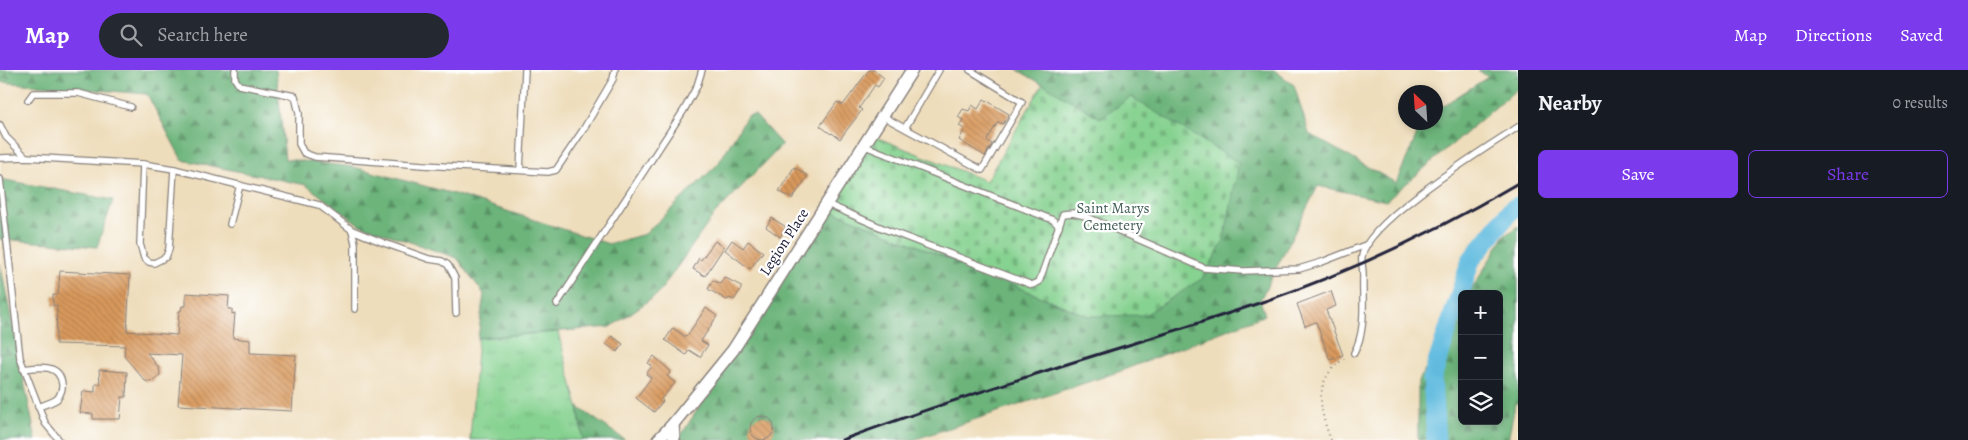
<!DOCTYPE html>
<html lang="en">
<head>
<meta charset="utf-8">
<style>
	body { margin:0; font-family:Alegreya,serif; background:#242831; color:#f1f3f6 }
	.controls { position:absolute; right:15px; bottom:15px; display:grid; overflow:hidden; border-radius:8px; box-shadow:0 2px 8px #0003 }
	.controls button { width:45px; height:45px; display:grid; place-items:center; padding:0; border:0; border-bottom:1px solid #363941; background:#171b24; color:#f1f3f6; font:25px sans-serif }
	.compass { position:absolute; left:1398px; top:15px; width:45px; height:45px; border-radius:50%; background:#171b24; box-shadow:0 2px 8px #0003; rotate:335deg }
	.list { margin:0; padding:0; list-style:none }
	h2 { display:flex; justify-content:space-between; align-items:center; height:65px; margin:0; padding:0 20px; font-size:21px }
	h2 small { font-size:16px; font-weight:400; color:#9ea1a6 }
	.actions { display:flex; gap:10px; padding:15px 20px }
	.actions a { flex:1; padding:11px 0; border:1px solid #7c3aed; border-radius:8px; text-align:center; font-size:18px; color:#7c3aed }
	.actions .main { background:#7c3aed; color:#fff }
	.icon { flex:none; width:28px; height:28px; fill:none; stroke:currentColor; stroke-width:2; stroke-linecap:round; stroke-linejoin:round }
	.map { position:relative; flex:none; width:1518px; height:370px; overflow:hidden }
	header { display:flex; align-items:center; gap:30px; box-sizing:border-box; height:70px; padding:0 25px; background:#7c3aed; color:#fff }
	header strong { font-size:24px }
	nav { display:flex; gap:28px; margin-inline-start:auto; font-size:18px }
	.search { width:350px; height:45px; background:#242831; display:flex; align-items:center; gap:12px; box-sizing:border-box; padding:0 18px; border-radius:28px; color:#9ea1a6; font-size:19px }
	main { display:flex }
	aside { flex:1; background:#171b24 }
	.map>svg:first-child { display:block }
</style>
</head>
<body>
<header>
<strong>Map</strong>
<div class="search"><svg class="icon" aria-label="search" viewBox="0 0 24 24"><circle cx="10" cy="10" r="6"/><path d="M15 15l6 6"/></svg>Search here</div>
<nav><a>Map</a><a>Directions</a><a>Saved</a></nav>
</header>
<main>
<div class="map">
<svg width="1518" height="370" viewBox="0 0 1518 370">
	<defs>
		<pattern id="grass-tufts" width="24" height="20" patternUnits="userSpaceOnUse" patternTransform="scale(1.25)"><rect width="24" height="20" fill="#86d290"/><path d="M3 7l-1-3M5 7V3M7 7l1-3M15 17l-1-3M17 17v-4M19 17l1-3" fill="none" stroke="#73b47d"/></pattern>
		<pattern id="forest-firs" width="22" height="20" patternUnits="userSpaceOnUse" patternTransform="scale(1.25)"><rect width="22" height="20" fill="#6cb47a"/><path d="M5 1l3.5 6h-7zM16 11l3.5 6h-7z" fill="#589265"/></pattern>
		<pattern id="cemetery-stones" width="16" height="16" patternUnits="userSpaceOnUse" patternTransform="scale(1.25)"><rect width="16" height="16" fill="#86d290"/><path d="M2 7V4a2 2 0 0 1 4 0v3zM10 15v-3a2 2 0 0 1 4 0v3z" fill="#73b47d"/></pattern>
		<pattern id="building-back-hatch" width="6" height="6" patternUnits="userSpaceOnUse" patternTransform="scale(1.25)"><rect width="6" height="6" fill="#d9995c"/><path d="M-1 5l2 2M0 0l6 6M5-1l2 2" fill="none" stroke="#b07c4d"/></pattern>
	</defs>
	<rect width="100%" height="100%" fill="#fff"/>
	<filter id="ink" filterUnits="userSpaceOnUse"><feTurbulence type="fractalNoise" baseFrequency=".02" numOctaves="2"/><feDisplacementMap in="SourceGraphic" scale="10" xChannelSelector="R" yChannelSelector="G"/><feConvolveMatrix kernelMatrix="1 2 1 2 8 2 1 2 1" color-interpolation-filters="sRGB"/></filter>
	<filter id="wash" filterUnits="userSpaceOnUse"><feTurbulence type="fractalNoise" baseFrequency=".0096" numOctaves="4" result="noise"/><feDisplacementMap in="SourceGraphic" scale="20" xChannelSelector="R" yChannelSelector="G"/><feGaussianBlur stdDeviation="1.12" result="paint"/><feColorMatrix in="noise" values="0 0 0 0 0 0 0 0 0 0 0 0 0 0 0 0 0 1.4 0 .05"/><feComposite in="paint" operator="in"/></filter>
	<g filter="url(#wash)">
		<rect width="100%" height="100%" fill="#edb"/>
		<!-- grass -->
		<path fill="url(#grass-tufts)" stroke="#547a66" d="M558,262L578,337L583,370H470L478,268Z"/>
		<!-- forest -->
		<g fill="url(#forest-firs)" stroke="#476b5a">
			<path d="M0,0H276L285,89L354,97L454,124L609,174L645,164L718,94L747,46L755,45L782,75L714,145L658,224L611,257L478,268L484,224L457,188L360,155L306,115L182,90L147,24L0,12Z"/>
			<path d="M1018,0H1274L1294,15L1309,64L1396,113L1422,53L1436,52V40L1488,7L1478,0H1518V18L1386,131L1318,116L1260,230L1265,245L1118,302L913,370H678L826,138L1088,246L1100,48Z"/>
			<path d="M0,109L113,130L97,177L0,169Z"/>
			<path d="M1518,156V333L1515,335L1508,370H1418V311L1462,237V351H1499V224H1469L1504,166Z"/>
			<path d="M0,193L36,370H0Z"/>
			<path d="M578,337L625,370H583Z"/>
		</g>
		<!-- cemetery -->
		<path fill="url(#cemetery-stones)" stroke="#547a66" d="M1043,14L1100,48L1131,27L1239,93L1224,170L1203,208L1145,245L1088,246L826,138L873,66L986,111Z"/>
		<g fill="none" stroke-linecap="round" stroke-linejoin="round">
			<!-- river -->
			<path stroke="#61bbdf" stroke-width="19" d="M1436,370L1432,308L1471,190L1512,139L1518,136"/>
		</g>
		<g id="blocks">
			<!-- building -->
			<g fill="url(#building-back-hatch)">
				<path d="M869,0H874L884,8L878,17L875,15L859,38L862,40L840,69L832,63L831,64L820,56L837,32L843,35Z"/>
				<path d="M984,29L1009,44L1003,54L998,52L987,70L992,74L985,86L959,70L965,59L959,56L963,50L958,47L963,39L969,41L972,35L978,39Z"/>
				<path d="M794,97L808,106L792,129L779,121Z"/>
				<path d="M772,148L786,157L780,167L766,157Z"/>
				<path d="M732,170L743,178L748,171L763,182L750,199L725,180Z"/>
				<path d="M715,171L724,177L705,206L693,199L699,188L701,190Z"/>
				<path d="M60,201L130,205L127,261L177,265L179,241H181L182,236H186V223L229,226L228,239H232V244L235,243L233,268L250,270V283L296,285L292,341L178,335L182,285L147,283L159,298L160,305L152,312L145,311L124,286L125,276L56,274L57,235L53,236V225H58Z"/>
				<path d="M724,207L741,216V219L734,230L730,228L727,230L708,219L713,210L720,214Z"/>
				<path d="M1331,221L1336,236L1326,240L1343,285L1330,290L1316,252L1305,256L1297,234Z"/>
				<path d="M706,238L717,246L701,271L708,275L700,287L689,280L686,285L665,270L673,258L686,267Z"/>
				<path d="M612,266L623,274L617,282L606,274Z"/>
				<path d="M654,286L671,302L667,306L675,313L661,329L663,331L654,342L636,328L651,308L646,304L652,296L648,293Z"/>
				<path d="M99,300L127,302L126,327H122L120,349H93V344L80,343L83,321L95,322V314H100Z"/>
				<circle cx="762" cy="358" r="12"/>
			</g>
		</g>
	</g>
	<g filter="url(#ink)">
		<use href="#blocks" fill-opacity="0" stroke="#88807b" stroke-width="1"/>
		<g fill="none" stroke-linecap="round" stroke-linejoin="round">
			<defs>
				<g id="service">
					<path d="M235,0V9L239,15L295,26L299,43V74L304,83L315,87L423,95L548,102L556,100L583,60L613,9L615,0"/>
					<path d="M28,30L33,23H78L131,37"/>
					<path d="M884,47L982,100L1022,32L970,0"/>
					<path d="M0,55L6,67L26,87"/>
					<path d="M905,58L939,0"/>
					<path d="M865,76L1053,150L1059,156"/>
					<path d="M0,88L26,87L143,94L174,99L319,135L352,160L384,173L429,189L442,191L448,195L455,208L456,243"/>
					<path d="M143,94L140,174L144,188L149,192L154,193L166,187L169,179L174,99"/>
					<path d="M520,100L525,0"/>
					<path d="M0,109L20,288L45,353L59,370"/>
					<path d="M827,134L887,160L1032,215L1039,212L1063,144L1073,143L1085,146L1204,198L1243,201L1299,199L1322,192L1368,174"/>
					<path d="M230,154L240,115"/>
					<path d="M352,160L355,173V239"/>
					<path d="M557,234L684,40L697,16L702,0"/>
					<path d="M1354,283C1367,259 1362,230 1363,205C1363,198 1361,192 1362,186C1367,151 1486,78 1518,57"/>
					<path d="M23,299C38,297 60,293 62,314C63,318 60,326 57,329C53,332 44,335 38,337"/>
				</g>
				<g id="minor">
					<path d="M673,354L733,280L912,0"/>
					<path d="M658,370L673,354L674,370"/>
				</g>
			</defs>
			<!-- service casing -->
			<use href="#service" stroke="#88807b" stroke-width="8"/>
			<!-- minor casing -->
			<use href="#minor" stroke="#88807b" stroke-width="14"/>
			<!-- path -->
			<path stroke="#88807b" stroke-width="2" stroke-dasharray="1 4" stroke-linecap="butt" d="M1331,370C1318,338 1313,307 1347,287"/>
			<!-- service -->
			<use href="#service" stroke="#fff" stroke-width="5.5"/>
			<!-- minor -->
			<use href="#minor" stroke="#fff" stroke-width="11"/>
			<!-- rail -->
			<path stroke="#22223b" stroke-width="3" d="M842,370C907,346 973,324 1039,303C1113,279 1188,258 1262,232C1351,202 1437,161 1518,113"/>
		</g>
	</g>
	<g text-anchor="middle" stroke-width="4.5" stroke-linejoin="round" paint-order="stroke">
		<!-- park labels -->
		<g font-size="15" fill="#456059" stroke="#fff">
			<text x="1113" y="143">Saint Marys<tspan x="1113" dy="17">Cemetery</tspan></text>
		</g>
		<!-- street labels -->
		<g font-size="15" fill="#22223b" stroke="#fff">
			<text transform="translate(784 172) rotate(-57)" y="5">Legion Place</text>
		</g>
	</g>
</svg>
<div class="controls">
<button>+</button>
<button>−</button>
<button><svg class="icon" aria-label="layers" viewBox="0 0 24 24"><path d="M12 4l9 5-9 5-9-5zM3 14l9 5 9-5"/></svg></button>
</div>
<svg class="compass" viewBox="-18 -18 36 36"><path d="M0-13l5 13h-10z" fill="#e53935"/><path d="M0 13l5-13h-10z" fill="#9ea1a6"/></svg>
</div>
<aside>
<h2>Nearby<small>0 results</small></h2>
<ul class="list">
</ul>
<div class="actions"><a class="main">Save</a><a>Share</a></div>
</aside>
</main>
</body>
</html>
